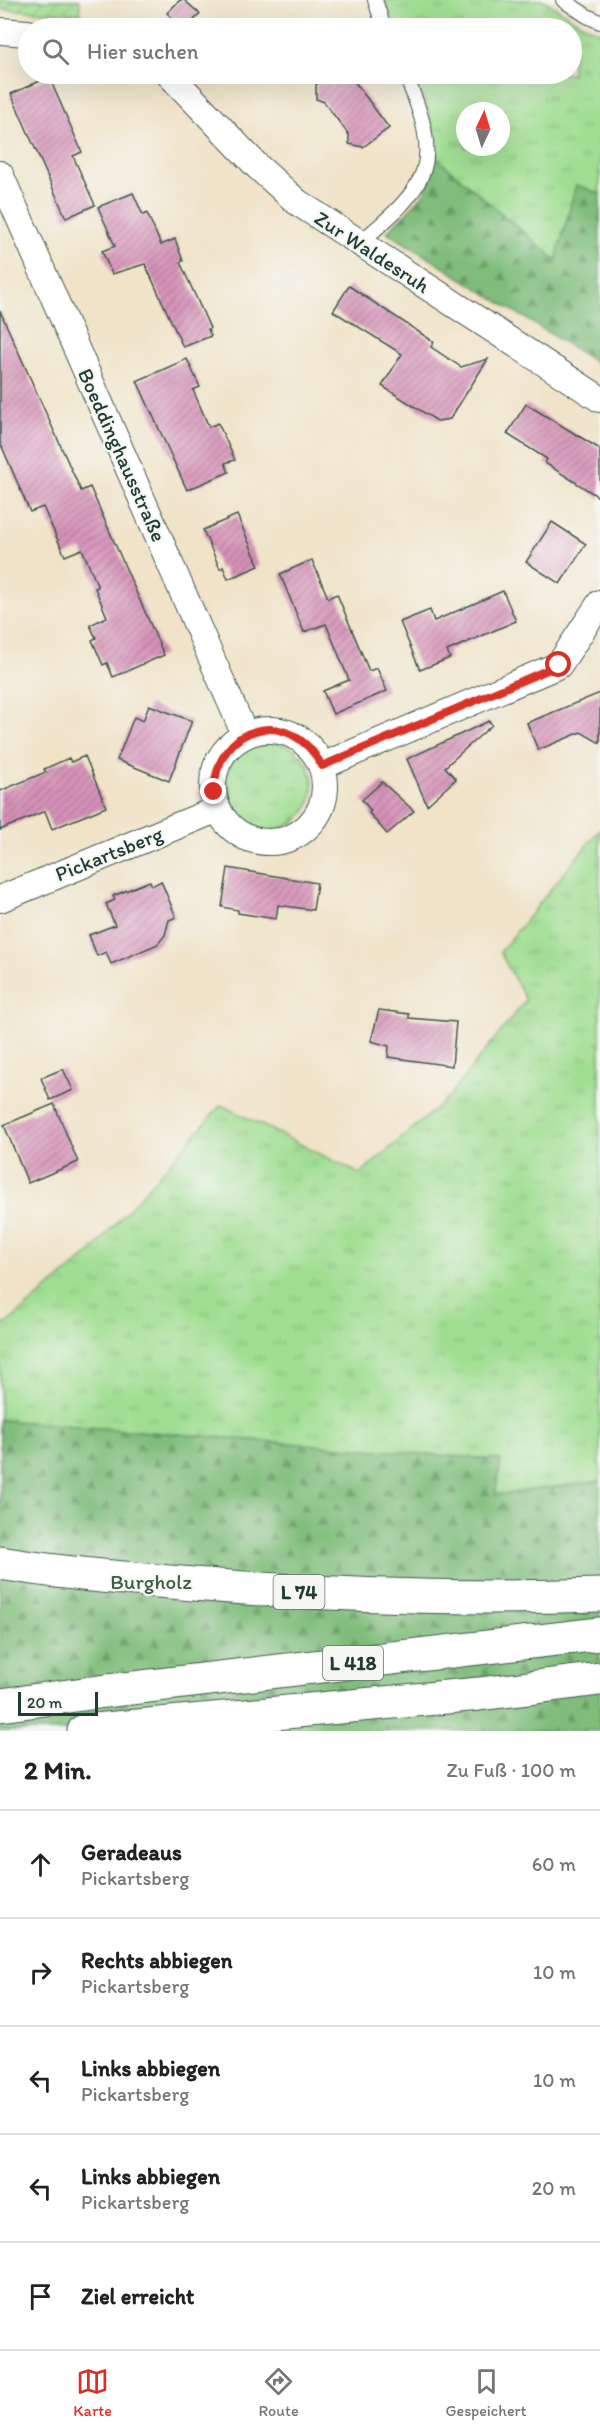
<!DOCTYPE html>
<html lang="de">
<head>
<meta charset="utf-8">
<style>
	body { margin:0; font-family:Itim,sans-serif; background:#f6f6f6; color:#222 }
	.compass { position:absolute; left:456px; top:102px; width:54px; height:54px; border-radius:50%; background:#fff; box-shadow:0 6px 24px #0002; rotate:4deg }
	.scale { position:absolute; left:18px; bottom:15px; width:80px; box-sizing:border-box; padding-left:6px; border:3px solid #1f3d34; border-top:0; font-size:16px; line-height:21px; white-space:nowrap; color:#1f3d34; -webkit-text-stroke:4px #f6f6f2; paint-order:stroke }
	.stop { position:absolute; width:18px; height:18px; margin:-14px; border:4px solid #d93025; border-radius:50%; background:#fff }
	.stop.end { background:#d93025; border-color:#fff; box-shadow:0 2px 6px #0008 }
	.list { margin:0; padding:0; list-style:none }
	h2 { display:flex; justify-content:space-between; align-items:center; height:78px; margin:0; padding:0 24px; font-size:26px }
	h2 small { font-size:20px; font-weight:400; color:#767676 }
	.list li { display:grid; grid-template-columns:39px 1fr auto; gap:18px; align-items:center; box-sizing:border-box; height:108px; padding:0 24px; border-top:2px solid #e0e0e0 }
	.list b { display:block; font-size:22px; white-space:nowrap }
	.list p { margin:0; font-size:20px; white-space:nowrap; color:#767676 }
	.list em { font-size:20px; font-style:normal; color:#767676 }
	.icon { flex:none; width:33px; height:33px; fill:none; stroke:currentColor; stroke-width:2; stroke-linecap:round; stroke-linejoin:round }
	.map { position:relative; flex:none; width:600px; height:1731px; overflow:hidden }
	.search { position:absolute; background:#fff; box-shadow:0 6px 24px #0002; left:18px; right:18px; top:18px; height:66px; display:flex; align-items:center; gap:15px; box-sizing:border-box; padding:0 21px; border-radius:33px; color:#767676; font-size:22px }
	.sheet { height:618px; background:#fff }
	nav { display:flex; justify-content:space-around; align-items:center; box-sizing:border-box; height:84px; border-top:2px solid #e0e0e0; background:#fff; font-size:16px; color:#767676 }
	nav a { display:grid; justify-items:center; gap:3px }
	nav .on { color:#d93025 }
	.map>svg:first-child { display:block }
</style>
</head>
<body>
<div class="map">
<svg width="600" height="1731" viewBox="0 0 600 1731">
	<defs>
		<pattern id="grass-tufts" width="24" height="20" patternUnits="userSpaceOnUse" patternTransform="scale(1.5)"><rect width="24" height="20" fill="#a0de92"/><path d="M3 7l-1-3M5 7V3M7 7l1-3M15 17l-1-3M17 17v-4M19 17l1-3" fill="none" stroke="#89bf7e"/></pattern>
		<pattern id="forest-firs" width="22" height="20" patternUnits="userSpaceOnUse" patternTransform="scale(1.5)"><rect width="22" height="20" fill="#80bd7c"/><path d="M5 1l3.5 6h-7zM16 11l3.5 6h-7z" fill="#689b66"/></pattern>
		<pattern id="garden-furrows" width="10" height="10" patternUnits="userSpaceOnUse" patternTransform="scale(1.5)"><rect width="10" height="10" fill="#a0de92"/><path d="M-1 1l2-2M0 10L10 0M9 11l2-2" fill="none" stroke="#89bf7e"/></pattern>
		<pattern id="building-hatch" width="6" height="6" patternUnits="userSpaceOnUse" patternTransform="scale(1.5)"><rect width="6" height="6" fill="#d691b8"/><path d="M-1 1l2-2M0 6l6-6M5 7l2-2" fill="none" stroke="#ad7896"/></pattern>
	</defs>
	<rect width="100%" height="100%" fill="#f6f6f2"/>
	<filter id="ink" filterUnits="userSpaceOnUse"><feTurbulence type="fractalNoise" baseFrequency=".0167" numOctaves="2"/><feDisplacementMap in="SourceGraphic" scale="12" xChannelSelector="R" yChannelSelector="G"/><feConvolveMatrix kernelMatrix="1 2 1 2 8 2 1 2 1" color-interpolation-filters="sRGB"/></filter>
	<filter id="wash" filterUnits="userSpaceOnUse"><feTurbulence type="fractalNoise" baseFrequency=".008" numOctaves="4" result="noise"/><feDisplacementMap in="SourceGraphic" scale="24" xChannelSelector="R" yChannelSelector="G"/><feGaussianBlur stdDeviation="1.35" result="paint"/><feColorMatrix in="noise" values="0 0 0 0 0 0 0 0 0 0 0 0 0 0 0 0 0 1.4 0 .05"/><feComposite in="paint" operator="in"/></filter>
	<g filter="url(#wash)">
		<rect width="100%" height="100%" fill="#f0e3c8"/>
		<!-- grass -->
		<g fill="url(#grass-tufts)" stroke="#608e63" stroke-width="1.5" fill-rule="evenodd">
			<path d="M385,0H544L581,24L600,32V66L596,67L600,77V194L576,186L557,261L434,156L432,121L413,74H572V28H393ZM465,111H501V147H465Z"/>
			<circle cx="269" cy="786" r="44"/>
			<path d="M600,829V1481L495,1495L501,1460L0,1420V1320L5,1325L90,1253L221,1105L360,1174L447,1099L526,1000L500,952Z"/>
		</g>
		<!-- forest -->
		<g fill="url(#forest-firs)" stroke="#507d58" stroke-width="1.5">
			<path d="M434,156L556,260L576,185L600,194V365L387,232L424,194Z"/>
			<path d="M0,1420L501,1460L495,1495L600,1481V1731H0Z"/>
		</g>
		<!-- garden -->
		<path fill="url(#garden-furrows)" stroke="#608e63" stroke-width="1.5" d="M0,0H79L81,14L0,9Z"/>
		<g id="blocks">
			<!-- building -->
			<g fill="url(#building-hatch)">
				<path d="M180,0H184L200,14L186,28H183L167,13Z"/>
				<path d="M331,74H349L389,128L363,147L349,144V135L324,102L316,99V85Z"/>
				<path d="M49,77L82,152L73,156L95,205L66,218L11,94Z"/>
				<path d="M133,193L143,215L147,213L161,245L175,239L183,261L180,262L210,328L208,329L211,336L183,347L145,264L112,274L102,251L115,246L98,207Z"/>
				<path d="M349,286L434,342L431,347L461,367L488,359L450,419L437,421L382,386L402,354L333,311Z"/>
				<path d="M0,311L81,491L90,487L164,655L113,677L107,663L103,665L92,640L96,638L90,625L107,617L95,588L98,587L82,549L65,556L43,507L30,512L0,442Z"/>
				<path d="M187,359L200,387L193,390L209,427L218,423L235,460L225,463L229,472L187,490L137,381Z"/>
				<path d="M526,404L600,449V498L545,463L547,459L507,434Z"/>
				<path d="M237,515L259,566L228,579L223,567L220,569L203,530Z"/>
				<path d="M552,522L586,544L560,584L526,562Z"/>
				<path d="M312,560L328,598L337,594L369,671L377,668L387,691L333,714L323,691L349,680L326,624L304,632L280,574Z"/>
				<path d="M503,591L516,621L447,651L450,658L420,670L400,622L430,610L434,621Z"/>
				<path d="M600,693V743L581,732L538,750L527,723Z"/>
				<path d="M149,705L192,721L169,781L117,760L134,717L143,721Z"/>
				<path d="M489,721L492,725L445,767L456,779L427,805L407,759Z"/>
				<path d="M85,756L106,807L52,829L45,811L0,830V791L46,772L44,769L69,758L71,762Z"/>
				<path d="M382,782L414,811L387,834L369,813L371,811L362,800Z"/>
				<path d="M228,868L317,883L313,910L278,905L276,919L238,913V910L222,907Z"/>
				<path d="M150,881L152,886L161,881L176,917L169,920L165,935L158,944L111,964L106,952L97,956L89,935L115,925L106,904L115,900L113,896Z"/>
				<path d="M379,1010L409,1014V1018L456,1022L452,1066L388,1057L389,1046L371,1041Z"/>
				<path d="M63,1069L73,1090L50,1100L41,1078Z"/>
				<path d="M54,1104L78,1162L28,1183L4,1125Z"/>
			</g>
		</g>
	</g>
	<g filter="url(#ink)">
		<use href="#blocks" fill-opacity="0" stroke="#3e564a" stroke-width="1.5"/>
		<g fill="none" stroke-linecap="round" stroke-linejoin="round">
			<defs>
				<g id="service">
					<path d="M375,0L384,28"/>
					<path d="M563,0L587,16L600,22"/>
					<path d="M358,244C431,184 444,164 405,74"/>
				</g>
				<g id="minor">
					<path d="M0,31L28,33"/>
					<path d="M169,74L257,166L297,202L600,399"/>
					<path d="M0,174L245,735"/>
					<circle cx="269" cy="786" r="56"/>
					<path d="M322,766L559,665L600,603"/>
					<path d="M0,899L218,809"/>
				</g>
				<path id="trunk" d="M0,1563C60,1573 121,1578 181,1583C320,1595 461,1600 600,1595"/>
				<g id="motorway">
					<path d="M0,1705L106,1691L600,1634"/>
					<path d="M84,1731L479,1694L600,1679"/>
				</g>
			</defs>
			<!-- service casing -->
			<use href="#service" stroke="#3e564a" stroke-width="16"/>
			<!-- minor casing -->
			<use href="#minor" stroke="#3e564a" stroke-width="28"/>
			<!-- trunk casing -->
			<use href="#trunk" stroke="#3e564a" stroke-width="35"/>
			<!-- motorway casing -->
			<use href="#motorway" stroke="#3e564a" stroke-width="35"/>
			<!-- service -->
			<use href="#service" stroke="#fff" stroke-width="14"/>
			<!-- minor -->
			<use href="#minor" stroke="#fff" stroke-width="26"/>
			<!-- trunk -->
			<use href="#trunk" stroke="#fff" stroke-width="33"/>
			<!-- motorway -->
			<use href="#motorway" stroke="#fff" stroke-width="33"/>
		</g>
	</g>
	<g fill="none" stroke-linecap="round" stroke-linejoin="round" filter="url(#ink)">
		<!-- route -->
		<path stroke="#d93025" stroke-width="8" d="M214,792C216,724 290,705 322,766L559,665"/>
	</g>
	<g text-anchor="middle" stroke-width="4.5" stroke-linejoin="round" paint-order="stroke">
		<!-- shield labels -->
		<g fill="#f6f6f2" stroke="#60746d" stroke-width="1.5">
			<rect x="273.5" y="1575" width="51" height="34" rx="4.5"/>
			<rect x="323" y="1646" width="60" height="34" rx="4.5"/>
		</g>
		<g font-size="20" font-weight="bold" fill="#1f3d34">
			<text x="299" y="1599">L 74</text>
			<text x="353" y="1670">L 418</text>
		</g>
		<!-- street labels -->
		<g font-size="21" fill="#1f3d34" stroke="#f6f6f2">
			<text transform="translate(372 252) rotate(33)" y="7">Zur Waldesruh</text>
			<text transform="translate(122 455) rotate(66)" y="7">Boeddinghausstraße</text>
			<text transform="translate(109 854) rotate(-22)" y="7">Pickartsberg</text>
		</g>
		<!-- park labels -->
		<g font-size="21" fill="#395d47" stroke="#f6f6f2">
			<text x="151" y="1589">Burgholz</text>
		</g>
	</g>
</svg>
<svg class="compass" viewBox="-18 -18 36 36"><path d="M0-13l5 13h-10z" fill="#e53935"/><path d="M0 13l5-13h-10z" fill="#767676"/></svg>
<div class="scale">20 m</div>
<div class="stop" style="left:559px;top:665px"></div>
<div class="stop end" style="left:214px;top:792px"></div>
<div class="search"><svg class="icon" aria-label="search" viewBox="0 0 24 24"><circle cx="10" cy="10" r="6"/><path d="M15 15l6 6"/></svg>Hier suchen</div>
</div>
<section class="sheet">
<h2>2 Min.<small>Zu Fuß · 100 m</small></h2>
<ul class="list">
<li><svg class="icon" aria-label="ahead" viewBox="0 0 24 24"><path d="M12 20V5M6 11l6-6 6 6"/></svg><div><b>Geradeaus</b><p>Pickartsberg</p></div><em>60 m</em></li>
<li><svg class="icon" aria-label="right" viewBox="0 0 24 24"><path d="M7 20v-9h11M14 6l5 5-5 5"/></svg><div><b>Rechts abbiegen</b><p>Pickartsberg</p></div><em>10 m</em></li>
<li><svg class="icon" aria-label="left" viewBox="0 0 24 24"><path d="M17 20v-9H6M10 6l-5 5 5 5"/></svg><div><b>Links abbiegen</b><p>Pickartsberg</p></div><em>10 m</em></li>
<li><svg class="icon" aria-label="left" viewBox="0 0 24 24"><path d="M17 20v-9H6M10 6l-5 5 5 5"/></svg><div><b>Links abbiegen</b><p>Pickartsberg</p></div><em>20 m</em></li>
<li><svg class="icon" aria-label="arrive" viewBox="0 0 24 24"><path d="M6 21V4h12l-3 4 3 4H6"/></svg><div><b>Ziel erreicht</b></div></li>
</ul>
</section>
<nav>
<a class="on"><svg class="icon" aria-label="map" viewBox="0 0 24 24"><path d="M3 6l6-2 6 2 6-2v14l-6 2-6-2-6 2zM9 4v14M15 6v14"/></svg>Karte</a>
<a><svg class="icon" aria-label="directions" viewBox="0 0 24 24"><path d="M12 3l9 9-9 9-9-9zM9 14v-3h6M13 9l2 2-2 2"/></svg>Route</a>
<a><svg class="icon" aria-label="saved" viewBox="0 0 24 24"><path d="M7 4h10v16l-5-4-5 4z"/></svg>Gespeichert</a>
</nav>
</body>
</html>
